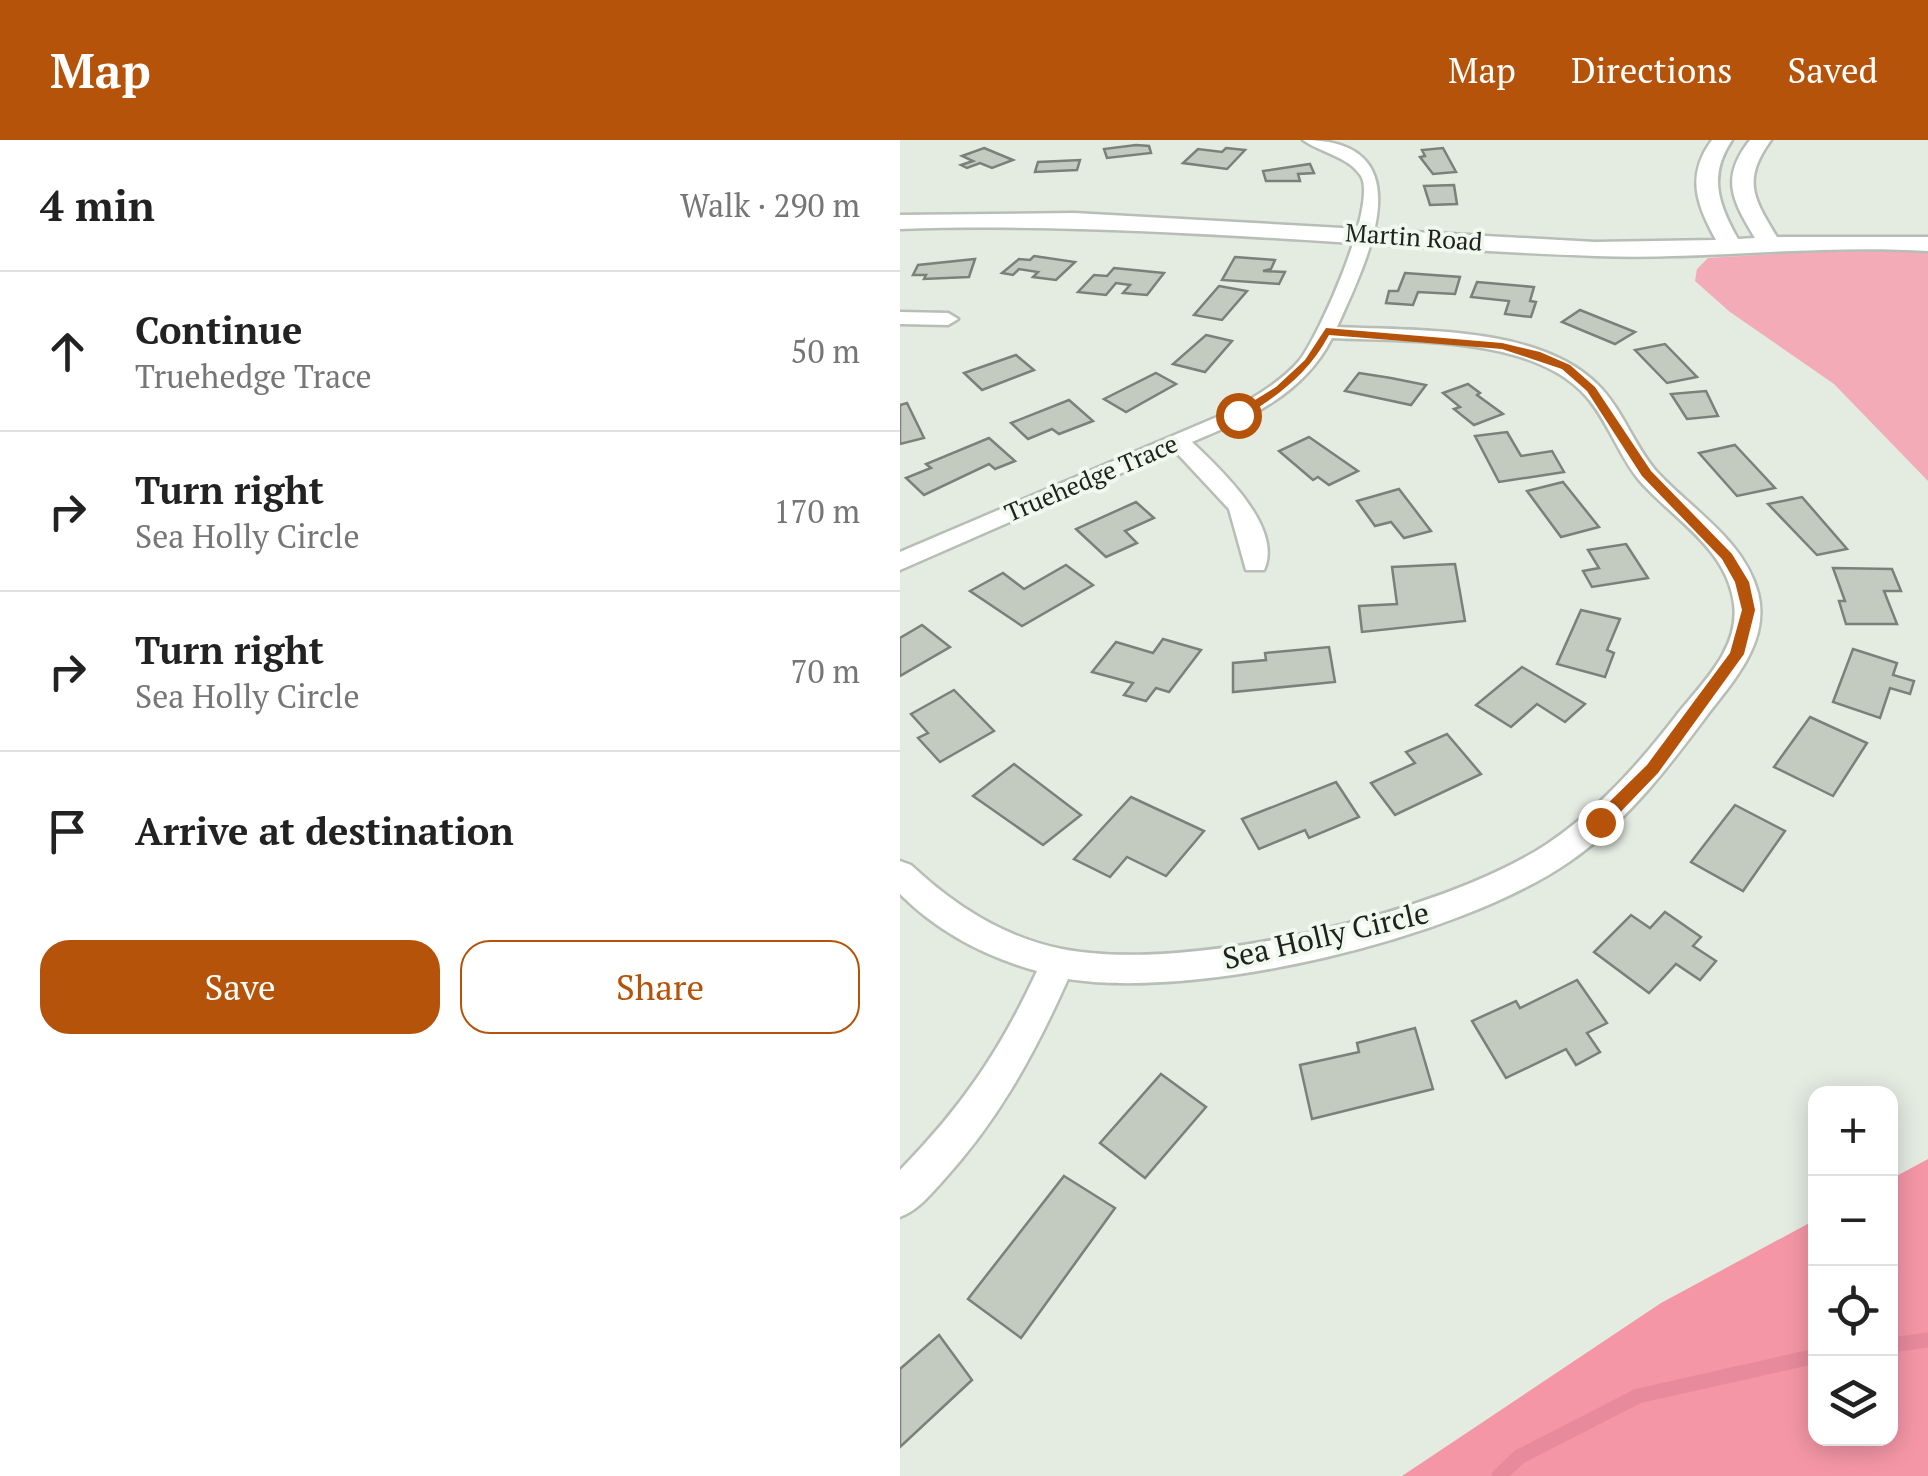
<!DOCTYPE html>
<html lang="en">
<head>
<meta charset="utf-8">
<style>
	body { margin:0; font-family:"PT Serif",serif; background:#f6f6f6; color:#222 }
	.controls { position:absolute; right:30px; bottom:30px; display:grid; overflow:hidden; border-radius:20px; box-shadow:0 5px 25px #0003 }
	.controls button { width:90px; height:90px; display:grid; place-items:center; padding:0; border:0; border-bottom:2px solid #e0e0e0; background:#fff; color:#222; font:50px sans-serif }
	.stop { position:absolute; width:30px; height:30px; margin:-22px; border:8px solid #b45309; border-radius:50%; background:#fff }
	.stop.end { background:#b45309; border-color:#fff; box-shadow:0 2px 10px #0008 }
	.list { margin:0; padding:0; list-style:none }
	h2 { display:flex; justify-content:space-between; align-items:center; height:130px; margin:0; padding:0 40px; font-size:42px }
	h2 small { font-size:32px; font-weight:400; color:#767676 }
	.list li { display:grid; grid-template-columns:65px 1fr auto; gap:30px; align-items:center; box-sizing:border-box; height:160px; padding:0 40px; border-top:2px solid #e0e0e0 }
	.list b { display:block; font-size:38px; white-space:nowrap }
	.list p { margin:0; font-size:32px; white-space:nowrap; color:#767676 }
	.list em { font-size:32px; font-style:normal; color:#767676 }
	.actions { display:flex; gap:20px; padding:30px 40px }
	.actions a { flex:1; padding:22px 0; border:2px solid #b45309; border-radius:30px; text-align:center; font-size:35px; color:#b45309 }
	.actions .main { background:#b45309; color:#fff }
	.icon { flex:none; width:55px; height:55px; fill:none; stroke:currentColor; stroke-width:2; stroke-linecap:round; stroke-linejoin:round }
	.map { position:relative; flex:none; width:1028px; height:1336px; overflow:hidden }
	header { display:flex; align-items:center; gap:60px; box-sizing:border-box; height:140px; padding:0 50px; background:#b45309; color:#fff }
	header strong { font-size:48px }
	nav { display:flex; gap:55px; margin-inline-start:auto; font-size:35px }
	main { display:flex }
	aside { flex:1; background:#fff }
	.map>svg:first-child { display:block }
</style>
</head>
<body>
<header>
<strong>Map</strong>
<nav><a>Map</a><a>Directions</a><a>Saved</a></nav>
</header>
<main>
<aside>
<h2>4 min<small>Walk · 290 m</small></h2>
<ul class="list">
<li><svg class="icon" aria-label="ahead" viewBox="0 0 24 24"><path d="M12 20V5M6 11l6-6 6 6"/></svg><div><b>Continue</b><p>Truehedge Trace</p></div><em>50 m</em></li>
<li><svg class="icon" aria-label="right" viewBox="0 0 24 24"><path d="M7 20v-9h11M14 6l5 5-5 5"/></svg><div><b>Turn right</b><p>Sea Holly Circle</p></div><em>170 m</em></li>
<li><svg class="icon" aria-label="right" viewBox="0 0 24 24"><path d="M7 20v-9h11M14 6l5 5-5 5"/></svg><div><b>Turn right</b><p>Sea Holly Circle</p></div><em>70 m</em></li>
<li><svg class="icon" aria-label="arrive" viewBox="0 0 24 24"><path d="M6 21V4h12l-3 4 3 4H6"/></svg><div><b>Arrive at destination</b></div></li>
</ul>
<div class="actions"><a class="main">Save</a><a>Share</a></div>
</aside>
<div class="map">
<svg width="1028" height="1336" viewBox="0 0 1028 1336">
	<rect width="100%" height="100%" fill="#e4ebe1"/>
	<!-- green -->
	<path fill="#f2abb7" d="M957,109L1028,111V341L934,244L830,172L795,141L797,129L808,118Z"/>
	<!-- forest -->
	<path fill="#f496a6" d="M1028,1019V1336H502L761,1163L915,1080L916,1298H991V1039Z"/>
	<g fill="none" stroke-linecap="round" stroke-linejoin="round">
		<!-- stream -->
		<g stroke="#e78a9b" stroke-width="15">
			<path d="M991,1205L1028,1200"/>
			<path d="M599,1336L619,1317L738,1256L916,1216"/>
		</g>
	</g>
	<!-- building -->
	<g fill="#c3cac0" stroke="#7b8178" stroke-width="2.5">
		<path d="M236,5L249,6L251,13L207,18L204,9Z"/>
		<path d="M84,8L113,20L92,28L80,23L67,28L61,25L73,21L62,16Z"/>
		<path d="M326,8L345,10L327,29L283,23L298,9L322,12Z"/>
		<path d="M543,8L556,32L533,34L520,17L525,16L522,10Z"/>
		<path d="M180,20L177,30L135,32L138,22Z"/>
		<path d="M410,24L414,33L398,34L400,41H366L363,31Z"/>
		<path d="M554,45L557,64L530,65L524,46Z"/>
		<path d="M134,116L175,122L156,140L133,137L138,132L119,129L113,135L102,133L119,119L130,120Z"/>
		<path d="M335,117L375,120L371,129L363,131L385,132L379,144L322,140Z"/>
		<path d="M75,119L69,137L24,139L26,135H13L18,125Z"/>
		<path d="M214,128L264,133L247,155L223,153L230,145L216,143L206,155L178,152L194,135L207,136Z"/>
		<path d="M505,133L560,137L555,154L518,152L513,165L486,163L489,151H498Z"/>
		<path d="M577,142L634,147L630,161L636,162L631,177L605,174L609,161L571,157Z"/>
		<path d="M319,146L347,151L322,180L294,175Z"/>
		<path d="M680,170L735,192L715,204L662,182Z"/>
		<path d="M306,195L332,201L305,232L273,224Z"/>
		<path d="M765,204L797,237L767,243L735,210Z"/>
		<path d="M116,215L134,230L82,250L64,233Z"/>
		<path d="M256,233L276,244L226,272L204,259Z"/>
		<path d="M459,233L491,238L526,245L511,265L445,251Z"/>
		<path d="M568,244L580,253L577,255L603,274L574,285L554,269L560,267L543,253Z"/>
		<path d="M806,251L818,276L787,279L771,254Z"/>
		<path d="M169,260L193,281L159,294L152,289L128,299L111,283Z"/>
		<path d="M7,263L24,298L0,304V265Z"/>
		<path d="M607,292L621,316L652,311L664,332L599,342L575,296Z"/>
		<path d="M409,297L458,331L429,345L418,337L413,340L379,311Z"/>
		<path d="M89,298L115,321L95,329L89,324L24,355L6,338L31,328L26,324Z"/>
		<path d="M835,305L875,348L837,356L799,313Z"/>
		<path d="M663,342L699,387L661,397L627,351Z"/>
		<path d="M499,349L531,391L504,398L491,382L475,386L457,361Z"/>
		<path d="M902,357L947,409L917,415L868,364Z"/>
		<path d="M236,362L254,378L225,391L237,403L206,417L176,389Z"/>
		<path d="M726,404L748,438L692,447L683,431L699,428L688,410Z"/>
		<path d="M555,424L565,481L462,492L459,466L497,464L492,427Z"/>
		<path d="M166,425L193,445L122,486L70,451L103,433L124,449Z"/>
		<path d="M933,428L992,429L1001,451H984L997,484H946L939,461H945Z"/>
		<path d="M681,470L720,479L707,510L714,513L705,537L657,524Z"/>
		<path d="M22,485L50,507L0,536V498Z"/>
		<path d="M263,499L301,510L269,552L256,548L246,561L224,555L233,543L192,532L216,502L253,513Z"/>
		<path d="M429,507L435,542L333,552V523L366,520L365,513Z"/>
		<path d="M953,509L997,523L993,535L1014,541L1010,554L990,548L980,578L933,562Z"/>
		<path d="M622,527L685,564L665,582L637,564L611,587L576,565Z"/>
		<path d="M54,550L94,591L40,622L18,598L28,593L11,574Z"/>
		<path d="M910,577L967,603L933,656L874,627Z"/>
		<path d="M547,594L581,634L495,675L471,643L515,623L506,612Z"/>
		<path d="M114,624L181,675L143,705L73,656Z"/>
		<path d="M436,642L459,677L409,698L405,690L359,709L342,679Z"/>
		<path d="M231,657L304,691L266,736L227,717L210,737L174,719Z"/>
		<path d="M835,665L885,691L843,751L791,722Z"/>
		<path d="M765,772L801,797L793,806L816,821L800,840L776,824L749,853L694,812L731,775L750,788Z"/>
		<path d="M677,840L707,883L687,893L700,912L676,925L666,909L606,938L572,881L616,861L620,868Z"/>
		<path d="M515,888L533,949L412,979L400,925L459,912L457,903Z"/>
		<path d="M261,934L306,967L245,1038L200,1003Z"/>
		<path d="M164,1036L215,1068L121,1198L68,1159Z"/>
		<path d="M39,1195L72,1240L0,1307V1229Z"/>
	</g>
	<g fill="none" stroke-linecap="round" stroke-linejoin="round">
		<defs>
			<g id="minor">
				<path d="M403,0C528,0 466,122 437,187C515,191 639,185 698,245C723,270 734,306 757,332C792,370 844,400 858,453C870,501 835,539 808,574C767,629 726,683 669,722C557,799 301,860 168,839C134,915 98,981 41,1043C28,1057 18,1070 0,1077V1030C61,968 100,911 137,831C86,817 38,792 0,754V721L11,725C55,766 103,797 162,809C286,834 541,774 647,704C698,670 739,624 776,576C801,544 840,509 834,464C827,408 773,379 739,340C718,314 708,281 686,256C632,195 507,202 432,198C403,255 347,279 292,302C319,328 384,387 364,430H346L329,369L274,310L0,430V412L331,271C354,257 381,242 399,221C419,196 478,64 461,36C448,16 421,13 403,0Z"/>
				<path d="M0,172L48,173L58,179L48,185L0,184Z"/>
			</g>
			<path id="tertiary" d="M812,0H832C808,35 818,64 838,99L855,98C832,60 820,38 850,0H871C842,40 853,58 877,97H1028V111C915,104 809,120 696,116C464,108 233,81 0,89V75L174,73L695,102L816,100C796,64 786,35 812,0Z"/>
		</defs>
		<!-- minor casing -->
		<use href="#minor" stroke="#b7beb5" stroke-width="5"/>
		<!-- tertiary casing -->
		<use href="#tertiary" stroke="#b7beb5" stroke-width="5"/>
		<!-- minor -->
		<use href="#minor" fill="#fff" fill-rule="evenodd"/>
		<!-- tertiary -->
		<use href="#tertiary" fill="#fff" fill-rule="evenodd"/>
	</g>
	<!-- route -->
	<path fill="#b45309" d="M426,188L602,203L640,212L670,225L695,247L751,331L832,414L849,442L855,470L844,514L758,633L706,687H694V677L747,625L830,513L842,470L835,442L822,419L742,336L687,251L662,229L602,209L429,195C408,234 380,254 342,278H334V273L376,247L405,220Z"/>
	<g text-anchor="middle" stroke-width="8" stroke-linejoin="round" paint-order="stroke">
		<!-- far-street labels -->
		<g font-size="25" fill="#1e211d" stroke="#f1f8ee">
			<text transform="translate(514 97) rotate(4)" y="9">Martin Road</text>
			<text transform="translate(191 338) rotate(-23)" y="9">Truehedge Trace</text>
		</g>
		<!-- street labels -->
		<g font-size="30" fill="#1e211d" stroke="#f1f8ee">
			<text transform="translate(426 796) rotate(-13)" y="10">Sea Holly Circle</text>
		</g>
	</g>
</svg>
<div class="controls">
<button>+</button>
<button>−</button>
<button><svg class="icon" aria-label="locate" viewBox="0 0 24 24"><circle cx="12" cy="12" r="6"/><path d="M12 2v4M12 18v4M2 12h4M18 12h4"/></svg></button>
<button><svg class="icon" aria-label="layers" viewBox="0 0 24 24"><path d="M12 4l9 5-9 5-9-5zM3 14l9 5 9-5"/></svg></button>
</div>
<div class="stop" style="left:338px;top:275px"></div>
<div class="stop end" style="left:700px;top:682px"></div>
</div>
</main>
</body>
</html>
